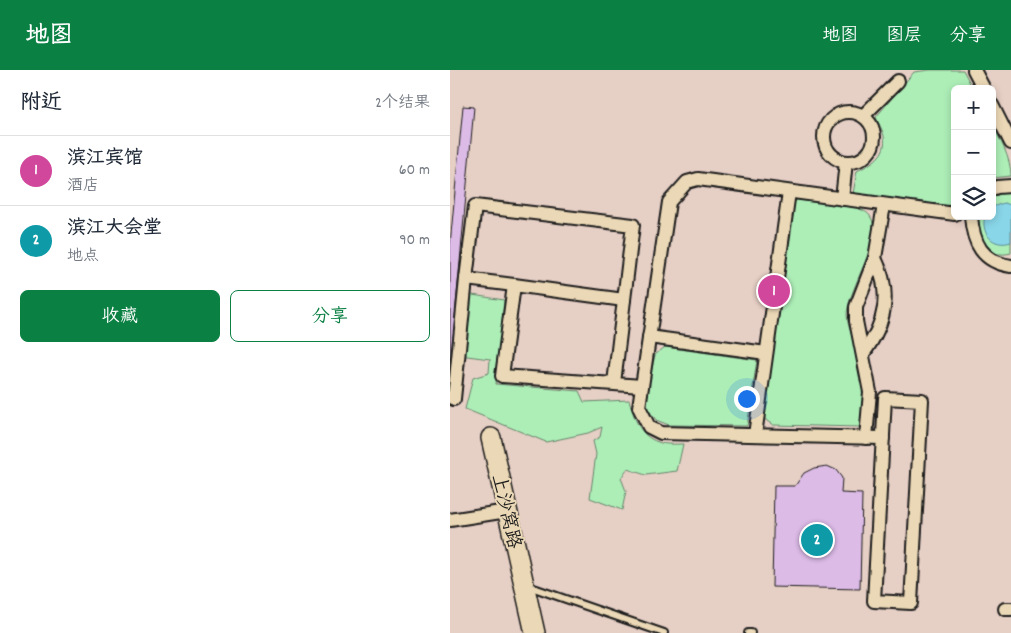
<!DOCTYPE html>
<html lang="zh">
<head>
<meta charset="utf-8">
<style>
	body { margin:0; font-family:Dekko,"LXGW WenKai TC",sans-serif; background:#f2f2f3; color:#1f2937 }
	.controls { position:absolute; right:15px; top:15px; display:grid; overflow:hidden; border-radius:8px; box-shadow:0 2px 8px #0003 }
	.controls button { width:45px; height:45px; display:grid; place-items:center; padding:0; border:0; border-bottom:1px solid #e0e1e3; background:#fff; color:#1f2937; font:25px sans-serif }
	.you { position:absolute; left:296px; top:328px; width:18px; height:18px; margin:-12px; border:4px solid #fff; border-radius:50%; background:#1a73e8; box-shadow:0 0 0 8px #1a73e833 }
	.badge { display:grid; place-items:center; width:32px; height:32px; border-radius:50%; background:#0b8043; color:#fff; font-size:16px; font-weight:700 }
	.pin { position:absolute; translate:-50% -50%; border:2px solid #fff; box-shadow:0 1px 5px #0006 }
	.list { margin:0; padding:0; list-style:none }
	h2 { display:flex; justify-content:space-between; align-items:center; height:65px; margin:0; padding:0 20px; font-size:21px }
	h2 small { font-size:16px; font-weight:400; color:#747a83 }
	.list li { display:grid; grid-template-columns:32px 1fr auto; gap:15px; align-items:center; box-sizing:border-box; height:70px; padding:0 20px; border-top:1px solid #e0e1e3 }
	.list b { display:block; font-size:19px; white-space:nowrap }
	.list p { margin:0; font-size:16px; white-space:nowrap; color:#747a83 }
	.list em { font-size:16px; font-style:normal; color:#747a83 }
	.actions { display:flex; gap:10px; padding:15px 20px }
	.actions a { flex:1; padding:11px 0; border:1px solid #0b8043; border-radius:8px; text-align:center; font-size:18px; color:#0b8043 }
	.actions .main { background:#0b8043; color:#fff }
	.icon { flex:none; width:28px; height:28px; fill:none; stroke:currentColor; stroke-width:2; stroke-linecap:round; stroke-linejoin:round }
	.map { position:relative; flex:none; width:561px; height:563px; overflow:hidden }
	header { display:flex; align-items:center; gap:30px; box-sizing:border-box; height:70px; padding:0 25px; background:#0b8043; color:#fff }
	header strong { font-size:24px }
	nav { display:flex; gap:28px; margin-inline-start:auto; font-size:18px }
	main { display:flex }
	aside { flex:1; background:#fff }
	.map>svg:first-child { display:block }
</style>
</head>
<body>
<header>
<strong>地图</strong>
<nav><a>地图</a><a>图层</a><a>分享</a></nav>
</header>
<main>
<aside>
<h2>附近<small>2个结果</small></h2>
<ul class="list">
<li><span class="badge" style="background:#d1479c">1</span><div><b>滨江宾馆</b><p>酒店</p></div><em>60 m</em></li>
<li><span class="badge" style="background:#0f9aa8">2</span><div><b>滨江大会堂</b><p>地点</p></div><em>90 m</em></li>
</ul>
<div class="actions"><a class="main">收藏</a><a>分享</a></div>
</aside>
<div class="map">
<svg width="561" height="563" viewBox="0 0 561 563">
	<rect width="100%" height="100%" fill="#e6cfc5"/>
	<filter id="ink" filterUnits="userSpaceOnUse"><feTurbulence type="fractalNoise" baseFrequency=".02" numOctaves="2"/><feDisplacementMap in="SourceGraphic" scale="10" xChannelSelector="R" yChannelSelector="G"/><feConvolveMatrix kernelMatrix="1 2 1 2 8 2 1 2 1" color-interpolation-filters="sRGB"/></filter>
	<g filter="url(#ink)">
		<!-- green -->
		<g fill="#adeeb7" stroke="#64856a">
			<path d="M480,0H513L523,19H505V138L403,124L407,101C421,94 438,85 434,66C433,60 428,53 426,47L464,2Z"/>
			<path d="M542,53C550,70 561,88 561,106L542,108Z"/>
			<path d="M555,121L561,123V183C551,186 537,183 530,175C525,168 525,154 523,146H542V124Z"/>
			<path d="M347,130C363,132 412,133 420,146C435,166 398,219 397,244C397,256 404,269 406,281C412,306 416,332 410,357L323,355L317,351L313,346L343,133Z"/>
			<path d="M16,224L54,230L46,314L129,321L134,332L179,330C184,347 189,366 208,372C215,375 225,374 233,374L227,401L196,405L177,399L171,408L176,421L172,440L140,428L146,384L143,371L150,367L152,357L138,363L96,372L15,339L23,308L39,303L40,289L10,285Z"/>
			<path d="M215,277L307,290L297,356L219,355L206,350L198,339L196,325L205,285Z"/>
		</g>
		<!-- water -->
		<path fill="#89d6e9" stroke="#5d8c97" d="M554,133L561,135V172C543,178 530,163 535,146H542V137Z"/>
		<!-- building -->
		<g fill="#dcbbe7" stroke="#1c1c1c">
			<path d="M13,36L24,37L0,302V175Z"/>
			<path d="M377,396L386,400L392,408L391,423L412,424L410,519L322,517L324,416H345L354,403L364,398Z"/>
		</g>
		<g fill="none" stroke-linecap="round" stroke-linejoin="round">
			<defs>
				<g id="lane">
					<path d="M78,516L214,563"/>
					<path d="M298,563H301"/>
				</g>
				<g id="street">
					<path d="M524,0L534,19"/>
					<path d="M542,35L561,73"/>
					<circle cx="399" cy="67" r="25"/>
					<path d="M413,46L448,11"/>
					<path d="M542,119L547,117L561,116"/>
					<path d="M392,129L396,92"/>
					<path d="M521,146C523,173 532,192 561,196"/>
					<path d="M64,215L16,209L25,136L183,155L164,313"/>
					<path d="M174,230L64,215L52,306L192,316"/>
					<path d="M199,267L316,283"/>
					<path d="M413,284C436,253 442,223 425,188"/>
					<path d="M0,327L4,329L16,209"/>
					<path d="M435,328L472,330L461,533L424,531Z"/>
					<path d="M305,365L339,122"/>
					<path d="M416,368L420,322L406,251V237L425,188L434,135"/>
					<path d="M433,368L211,363L199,357L189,337L219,132L237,112L248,109L505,144"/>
					<path d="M0,450L57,441"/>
					<path d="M555,539H561"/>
				</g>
				<path id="secondary" d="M41,368L85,563"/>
			</defs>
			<!-- lane casing -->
			<use href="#lane" stroke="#1c1c1c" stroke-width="10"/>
			<!-- street casing -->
			<use href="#street" stroke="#1c1c1c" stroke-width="16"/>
			<!-- secondary casing -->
			<use href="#secondary" stroke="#1c1c1c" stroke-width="22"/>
			<!-- lane -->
			<use href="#lane" stroke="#ebd8b6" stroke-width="6"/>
			<!-- street -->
			<use href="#street" stroke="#ebd8b6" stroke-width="12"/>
			<!-- secondary -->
			<use href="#secondary" stroke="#ebd8b6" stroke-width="19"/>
		</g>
	</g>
	<g text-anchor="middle" stroke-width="4" stroke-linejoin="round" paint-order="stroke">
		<!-- street labels -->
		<g font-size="19" fill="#1c1c1c" stroke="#ebd8b6">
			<text transform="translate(58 441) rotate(77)" y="7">上沙窝路</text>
		</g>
	</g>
</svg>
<div class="controls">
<button>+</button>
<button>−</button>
<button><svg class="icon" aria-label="layers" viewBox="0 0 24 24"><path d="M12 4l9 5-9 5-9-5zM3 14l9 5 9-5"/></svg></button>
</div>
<div class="you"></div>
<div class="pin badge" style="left:324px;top:221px;background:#d1479c">1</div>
<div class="pin badge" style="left:367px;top:470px;background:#0f9aa8">2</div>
</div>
</main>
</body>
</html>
